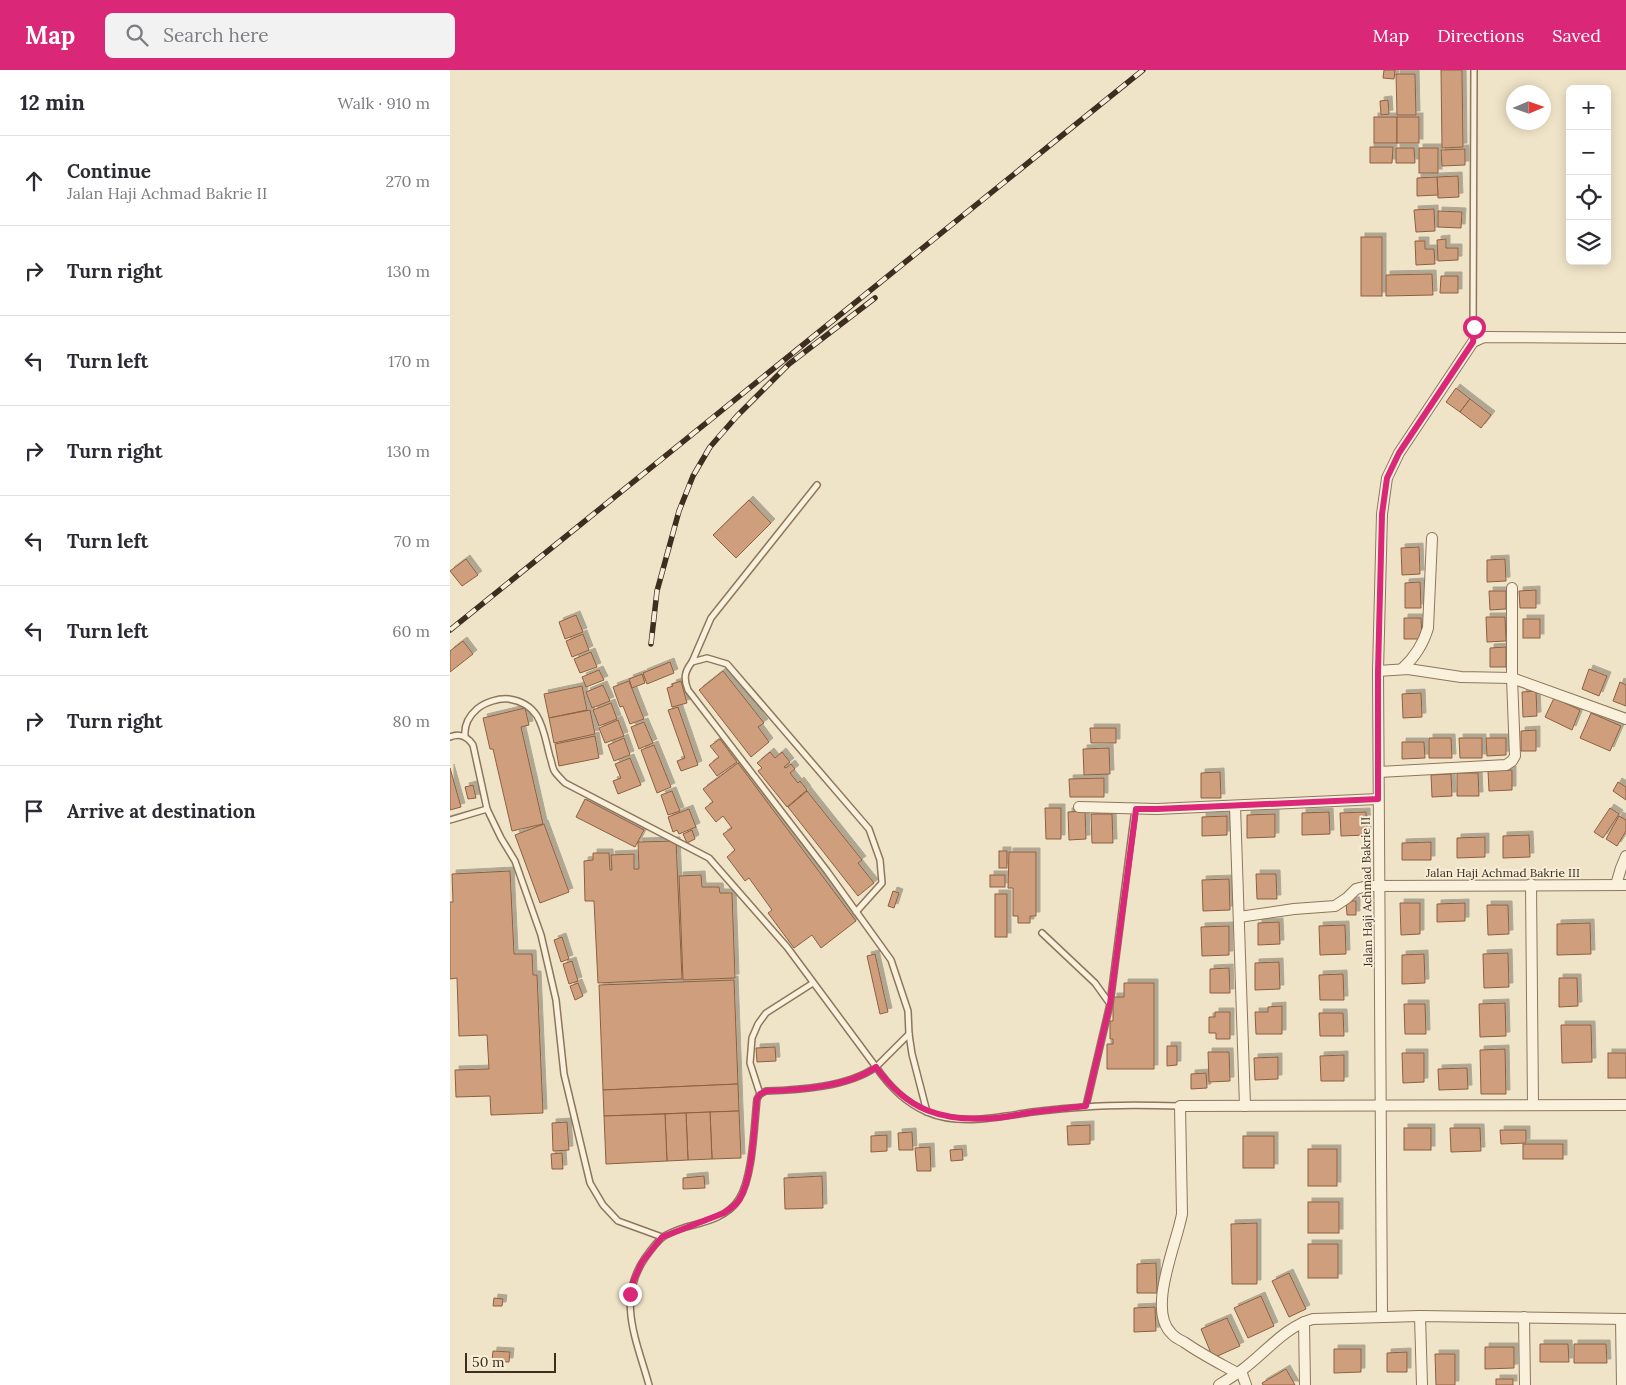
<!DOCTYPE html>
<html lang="en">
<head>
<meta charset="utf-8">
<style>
	body { margin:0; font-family:Lora,serif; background:#f2f2f3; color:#2b2b33 }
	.controls { position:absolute; right:15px; top:15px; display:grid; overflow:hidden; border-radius:8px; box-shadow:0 2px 12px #0003 }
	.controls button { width:45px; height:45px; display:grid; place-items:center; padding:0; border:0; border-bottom:1px solid #e1e1e2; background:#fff; color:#2b2b33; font:25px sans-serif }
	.compass { position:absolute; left:1056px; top:15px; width:45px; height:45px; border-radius:50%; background:#fff; box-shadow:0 2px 12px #0003; rotate:88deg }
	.scale { position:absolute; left:15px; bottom:12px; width:91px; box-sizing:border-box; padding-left:5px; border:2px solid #3d2e20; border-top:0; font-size:14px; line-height:18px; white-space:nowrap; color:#3d2e20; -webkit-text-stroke:4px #f7eed8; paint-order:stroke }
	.stop { position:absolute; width:15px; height:15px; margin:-11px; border:4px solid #db2777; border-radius:50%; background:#fff }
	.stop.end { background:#db2777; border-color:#fff; box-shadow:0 1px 5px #0008 }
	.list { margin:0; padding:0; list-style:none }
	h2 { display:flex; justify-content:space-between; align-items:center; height:65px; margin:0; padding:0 20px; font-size:21px }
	h2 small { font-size:16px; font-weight:400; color:#7c7c81 }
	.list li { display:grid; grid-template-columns:32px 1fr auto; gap:15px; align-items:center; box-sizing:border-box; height:90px; padding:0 20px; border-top:1px solid #e1e1e2 }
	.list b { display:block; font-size:19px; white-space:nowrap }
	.list p { margin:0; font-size:16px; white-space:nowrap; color:#7c7c81 }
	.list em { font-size:16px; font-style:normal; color:#7c7c81 }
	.icon { flex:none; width:28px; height:28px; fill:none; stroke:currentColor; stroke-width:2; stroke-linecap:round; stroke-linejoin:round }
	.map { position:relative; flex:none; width:1176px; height:1315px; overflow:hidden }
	header { display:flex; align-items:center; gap:30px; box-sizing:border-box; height:70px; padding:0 25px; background:#db2777; color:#fff }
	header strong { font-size:24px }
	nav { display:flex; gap:28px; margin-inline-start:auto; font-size:18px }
	.search { width:350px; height:45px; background:#f2f2f3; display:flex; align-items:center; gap:12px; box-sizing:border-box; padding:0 18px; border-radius:8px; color:#7c7c81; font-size:19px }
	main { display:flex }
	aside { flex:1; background:#fff }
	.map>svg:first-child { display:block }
</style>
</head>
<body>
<header>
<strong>Map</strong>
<div class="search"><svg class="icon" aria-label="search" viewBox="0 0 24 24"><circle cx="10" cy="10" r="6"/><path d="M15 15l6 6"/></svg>Search here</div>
<nav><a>Map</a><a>Directions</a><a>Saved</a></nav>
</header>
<main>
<aside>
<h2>12 min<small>Walk · 910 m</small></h2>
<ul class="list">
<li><svg class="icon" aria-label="ahead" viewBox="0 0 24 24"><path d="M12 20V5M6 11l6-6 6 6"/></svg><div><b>Continue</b><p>Jalan Haji Achmad Bakrie II</p></div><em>270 m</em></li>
<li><svg class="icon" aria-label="right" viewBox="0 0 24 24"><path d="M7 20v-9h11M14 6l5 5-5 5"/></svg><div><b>Turn right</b></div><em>130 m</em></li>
<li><svg class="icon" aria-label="left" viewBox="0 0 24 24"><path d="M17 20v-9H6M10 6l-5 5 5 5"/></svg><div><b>Turn left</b></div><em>170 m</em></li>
<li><svg class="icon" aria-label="right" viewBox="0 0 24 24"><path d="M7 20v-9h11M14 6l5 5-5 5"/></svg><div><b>Turn right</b></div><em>130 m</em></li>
<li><svg class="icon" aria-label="left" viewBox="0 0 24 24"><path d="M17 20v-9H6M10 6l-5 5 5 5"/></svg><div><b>Turn left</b></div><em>70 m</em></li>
<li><svg class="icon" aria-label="left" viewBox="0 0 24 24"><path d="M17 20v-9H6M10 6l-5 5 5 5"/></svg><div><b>Turn left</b></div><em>60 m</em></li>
<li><svg class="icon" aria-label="right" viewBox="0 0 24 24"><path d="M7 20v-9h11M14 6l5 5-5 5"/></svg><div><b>Turn right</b></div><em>80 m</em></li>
<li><svg class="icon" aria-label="arrive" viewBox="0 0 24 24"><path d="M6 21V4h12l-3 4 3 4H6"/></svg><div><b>Arrive at destination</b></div></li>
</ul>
</aside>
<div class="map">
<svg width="1176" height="1315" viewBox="0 0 1176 1315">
	<defs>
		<filter id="shadow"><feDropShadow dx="4" dy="-4" stdDeviation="0" flood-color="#0004"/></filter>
	</defs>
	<rect width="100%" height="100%" fill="#f0e4c8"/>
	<!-- building -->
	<g fill="#cf9f7d" stroke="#8d5f41" filter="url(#shadow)">
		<path d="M934,0H945L944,9L933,8Z"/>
		<path d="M991,0H1012L1013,77L992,78Z"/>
		<path d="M946,4H965L966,45H947Z"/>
		<path d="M938,30L939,44L931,45L930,31Z"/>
		<rect x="924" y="47" width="23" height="26"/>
		<rect x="947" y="47" width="22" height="26"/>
		<path d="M920,77H943L942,93H920Z"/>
		<path d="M946,78H964L965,93H946Z"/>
		<rect x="969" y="78" width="19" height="25"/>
		<path d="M1015,79V95L992,96L991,80Z"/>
		<path d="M1008,106L1009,127L988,128L987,107Z"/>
		<path d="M987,107L988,125L967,126V108Z"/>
		<path d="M984,139L985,161L966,162L964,140Z"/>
		<path d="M988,141L1012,142L1011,158L988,157Z"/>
		<rect x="911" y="167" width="21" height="59"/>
		<path d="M996,169V178H1008V190L988,191L987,170Z"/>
		<path d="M965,171H975V179H984L985,194L966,195Z"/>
		<path d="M982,204L983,225L936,226V205Z"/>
		<path d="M991,206H1008V223H990Z"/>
		<path d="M1006,318L1020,329L1010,342L996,332Z"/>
		<path d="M1020,329L1041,345L1031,358L1010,342Z"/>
		<path d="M299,430L321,453L286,488L263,465Z"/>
		<path d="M969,477L970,504L952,505L951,478Z"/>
		<path d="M16,489L28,505L12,516L0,501Z"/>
		<path d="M1055,489L1056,511L1037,512V490Z"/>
		<path d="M970,512L971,538H955V513Z"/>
		<path d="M1086,520V538H1070L1069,521Z"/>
		<path d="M1039,521H1056V539L1040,540Z"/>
		<path d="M126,545L133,562L115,569L109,552Z"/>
		<path d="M1036,547H1055L1056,571L1037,572Z"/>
		<path d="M954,548H971L972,569H954Z"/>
		<rect x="1073" y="549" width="17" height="19"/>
		<path d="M133,564L139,580L122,587L116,571Z"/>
		<path d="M13,571L23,584L0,602V581Z"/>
		<path d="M1056,577V597H1040V578Z"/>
		<path d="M141,582L147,597L130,603L124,589Z"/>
		<path d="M220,592L224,603L197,614L193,603Z"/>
		<path d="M1139,599L1157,606L1149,626L1132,619Z"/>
		<path d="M149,600L154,610L136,617L132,607Z"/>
		<path d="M273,601L314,653L308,657L319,672L301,687L249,620Z"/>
		<path d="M192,604L195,613L182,618L179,609Z"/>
		<path d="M179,611L194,649L180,654L173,636L170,637L163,617Z"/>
		<path d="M231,611L237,633L222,637L217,618L223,616L222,614Z"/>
		<path d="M1170,612L1176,615V636L1163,631Z"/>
		<path d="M153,615L160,631L142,638L136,622Z"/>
		<path d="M132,616L137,640L99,648L94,624Z"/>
		<path d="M1086,621L1087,646L1073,647L1072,622Z"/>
		<path d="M971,623L972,647L953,648L952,624Z"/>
		<path d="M1104,628L1130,640L1122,660L1095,647Z"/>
		<path d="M161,633L167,649L149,656L143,640Z"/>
		<path d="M228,637L248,695L231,701L227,691L235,688L218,640Z"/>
		<path d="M75,638L79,655L71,657L93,754L62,761L43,679H40L33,648Z"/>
		<path d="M140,640L145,664L104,673L99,648Z"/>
		<path d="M1141,643L1171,656L1160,681L1130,668Z"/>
		<path d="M168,650L174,666L155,673L149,658Z"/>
		<path d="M194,652L203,673L189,679L181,657Z"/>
		<path d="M640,658H666V673H641Z"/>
		<path d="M1086,660V681H1071V661Z"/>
		<path d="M145,666L149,688L109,696L105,674Z"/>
		<path d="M174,668L180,685L164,691L158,675Z"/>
		<path d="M979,668H1001L1002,688H979Z"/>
		<path d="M1009,668H1032V688H1010Z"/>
		<path d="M1036,668H1056V685L1037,686Z"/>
		<path d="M270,669L287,692L267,706L259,695L269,687L260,676Z"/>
		<path d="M952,672H974L975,688L952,689Z"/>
		<path d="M204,675L221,717L207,723L191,680Z"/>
		<path d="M659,678L660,704L634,705L633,679Z"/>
		<path d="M320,682L325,688L332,682L340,692L334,697L336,698L341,694L345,699L340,703L348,713L350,711L357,720L337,737L308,701L312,698L307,693Z"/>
		<path d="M180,688L191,715L168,724L163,711L171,708L165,694Z"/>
		<path d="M288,693L406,851L371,878L362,865L344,878L318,843L322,840L299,808L295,811L277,787L285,780L273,764L282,758L273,746L266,752L255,738L263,732L253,719Z"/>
		<path d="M0,698L11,737L0,740Z"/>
		<path d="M1062,700V720L1039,721L1038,701Z"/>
		<path d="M770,702L771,728H751V703Z"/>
		<path d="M1007,703H1028L1029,726H1007Z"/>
		<path d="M1001,704L1002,726L982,727L981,705Z"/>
		<path d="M654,708V727H620L619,709Z"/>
		<path d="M1168,712L1176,717V730L1163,721Z"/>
		<path d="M23,715L26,728L18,729L15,717Z"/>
		<path d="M222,721L230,741L218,745L211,725Z"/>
		<path d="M357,721L412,790L408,793L424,813L408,826L338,737Z"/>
		<path d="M135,729L194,760L185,777L126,747Z"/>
		<path d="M595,738H611V769H596Z"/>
		<path d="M1160,738L1169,744L1153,768L1144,762Z"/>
		<path d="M239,739L246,757L229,764L227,760L223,762L218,747Z"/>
		<path d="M635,741L636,769L619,770L618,742Z"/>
		<path d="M879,742L880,764L852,765V743Z"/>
		<path d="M916,742L917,765L891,766L890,743Z"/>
		<path d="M641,744H662L663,773H642Z"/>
		<path d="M825,744V767L797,768V745Z"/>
		<path d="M777,746V765L752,766V747Z"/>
		<path d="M1169,746L1176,750V761L1167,776L1156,769Z"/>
		<path d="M94,754L119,822L90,833L65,765Z"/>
		<path d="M242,760L245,769L237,773L233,764Z"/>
		<path d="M1079,765L1080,787L1053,788V766Z"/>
		<path d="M1035,767V787L1007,788V768Z"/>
		<path d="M226,771L232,909L148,913L144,831H135L134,791L143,790V783H159L160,800H162L161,785L184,784V799H189L188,772Z"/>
		<path d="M981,772V790H952V773Z"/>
		<rect x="549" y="781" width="8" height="17"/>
		<path d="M559,782H586V846H580V853H568V846H563V818H558Z"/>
		<path d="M60,801L64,884H82L83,905H87L93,1043L41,1045L40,1026L6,1027L5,1000L39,999L37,965L9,966L7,908L0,909V832H3L2,804Z"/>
		<path d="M806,804H826L827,829H807Z"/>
		<path d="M251,805L252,817H269L270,823H282L285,908L233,910L229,806Z"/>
		<rect x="540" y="805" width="15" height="12"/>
		<path d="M779,809L780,840L753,841L752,810Z"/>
		<path d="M443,821L449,823L444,838L438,836Z"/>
		<rect x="545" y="824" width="12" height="43"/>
		<path d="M896,831H906V845H897Z"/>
		<path d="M950,833H970V864L951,865Z"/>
		<path d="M1015,833V851L987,852V834Z"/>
		<path d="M1037,835H1058L1059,864L1038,865Z"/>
		<path d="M829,852L830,874L808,875V853Z"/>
		<path d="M1140,853L1141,884L1107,885V854Z"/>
		<path d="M895,855L896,884L870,885L869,856Z"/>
		<path d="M779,856V885L752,886L751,857Z"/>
		<path d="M112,867L119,889L111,892L104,870Z"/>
		<path d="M1058,883L1059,917L1034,918L1033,884Z"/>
		<path d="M425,884L438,942L430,944L417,886Z"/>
		<path d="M974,884L975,913L952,914V885Z"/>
		<path d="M122,891L128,911L119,914L113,894Z"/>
		<path d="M829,892L830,919L805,920V893Z"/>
		<path d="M779,898L780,923H760V899Z"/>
		<path d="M893,904L894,930H870L869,905Z"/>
		<path d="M1109,908H1127L1128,936L1109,937Z"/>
		<path d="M284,910L288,1014L153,1020L149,915Z"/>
		<path d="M128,913L133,926L125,930L120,916Z"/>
		<path d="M674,913H704V999H657V974H663V969H660V951H663V927H674Z"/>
		<path d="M1055,933L1056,966L1030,967L1029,934Z"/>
		<path d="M954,934H975L976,964H955Z"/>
		<path d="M832,936V964H806L805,942H818V937Z"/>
		<path d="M765,942H780V969H766V963H759V947H765Z"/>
		<path d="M869,943H893L894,966H870Z"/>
		<path d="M1111,955H1141L1142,992L1112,993Z"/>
		<path d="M717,976H727V995L717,996Z"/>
		<path d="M325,977L326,991L307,992L306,978Z"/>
		<path d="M1055,979L1056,1024H1031L1030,980Z"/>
		<path d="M758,982H779L780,1011L759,1012Z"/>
		<path d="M952,983H974V1012L953,1013Z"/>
		<rect x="1158" y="983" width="18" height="25"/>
		<path d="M894,985V1011H871L870,986Z"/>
		<path d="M828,987V1009L805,1010L804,988Z"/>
		<path d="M1017,998L1018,1019L989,1020L988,999Z"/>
		<path d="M756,1003L757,1018L741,1019V1004Z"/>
		<path d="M288,1014L289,1041L154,1046L153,1020Z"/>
		<path d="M289,1041L291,1088L262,1089L260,1042Z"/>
		<path d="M260,1042L262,1089L238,1090L236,1043Z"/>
		<path d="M236,1043L238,1090L217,1091L215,1044Z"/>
		<path d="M215,1044L217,1091L156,1094L154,1046Z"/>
		<path d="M117,1052L119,1080L103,1081L102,1053Z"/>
		<path d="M640,1055V1074L618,1075L617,1056Z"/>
		<rect x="954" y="1058" width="27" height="22"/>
		<path d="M1000,1058H1030L1031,1081L1001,1082Z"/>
		<path d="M1050,1060H1076V1073L1051,1074Z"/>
		<path d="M462,1062L463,1080H449L448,1063Z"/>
		<path d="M437,1065V1081L421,1082V1066Z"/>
		<rect x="793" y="1066" width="31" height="32"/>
		<rect x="1073" y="1074" width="40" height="15"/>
		<path d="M480,1077L481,1101H467L465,1078Z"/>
		<path d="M512,1079L513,1090L501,1091L500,1080Z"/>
		<rect x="858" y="1079" width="29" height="37"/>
		<path d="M112,1083L113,1099H102L101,1084Z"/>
		<path d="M254,1106L255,1118L233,1119V1108Z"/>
		<path d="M372,1106L373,1138L335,1139L334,1108Z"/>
		<rect x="858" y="1132" width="31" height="31"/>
		<path d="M807,1153V1214H782L781,1154Z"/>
		<rect x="858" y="1174" width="30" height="34"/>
		<path d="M706,1193L707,1223H687V1194Z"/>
		<path d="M839,1203L856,1239L839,1247L822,1211Z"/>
		<path d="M811,1226L824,1256L798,1268L784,1238Z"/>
		<path d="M44,1228L53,1229L52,1236H43Z"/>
		<path d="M705,1237L706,1261L684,1262V1238Z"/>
		<path d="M777,1248L790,1276L763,1288L751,1259Z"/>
		<path d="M1090,1274H1118L1119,1292H1090Z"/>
		<path d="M1124,1274H1156L1157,1293H1124Z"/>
		<path d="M1035,1277H1064V1298L1035,1299Z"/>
		<path d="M884,1279H911V1302L884,1303Z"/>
		<path d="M43,1281L60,1282L59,1292L42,1291Z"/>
		<path d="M957,1282V1302H937V1283Z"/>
		<path d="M985,1284H1005V1315H986Z"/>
		<path d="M836,1299L845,1315H813L812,1313Z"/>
		<rect x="1046" y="1309" width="17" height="6"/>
	</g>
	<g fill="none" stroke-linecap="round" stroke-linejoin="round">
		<defs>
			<g id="service">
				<path d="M1023,272L1024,0"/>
				<path d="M242,592L261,548L367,415"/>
				<path d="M15,666C14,655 19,646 27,639C35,632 49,628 59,629C92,634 93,661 100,687C102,692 102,698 105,702C108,706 112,710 115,713L259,788L337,877L426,997L459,964"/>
				<path d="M0,667C10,663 17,666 23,675L37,739"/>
				<path d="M0,750L37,739L51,768L65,791L91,865L106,930L114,1004L140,1113L153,1135L168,1151L212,1167"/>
				<path d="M406,842L432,813L430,790L419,759L277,594L257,588L242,592C235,601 233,608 238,620L377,801L441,890L458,941L459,964L462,984L477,1042"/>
				<path d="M592,863L645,913L660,934L636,1036"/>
				<path d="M660,934L685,739"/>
				<path d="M310,1024L300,993L302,968L308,954L316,943L363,913"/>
				<path d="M199,1315C187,1271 166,1230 195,1188C210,1167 212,1165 236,1157C255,1152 278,1147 289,1129C303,1107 304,1056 307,1029L310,1024L316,1021C349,1020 398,1017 426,997C439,1016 456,1033 477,1042C508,1056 549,1047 582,1042C599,1040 617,1038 635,1037C667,1034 698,1035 730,1036"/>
			</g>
			<g id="minor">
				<path d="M952,599C965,587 973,575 978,558L982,468"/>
				<path d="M928,601L958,599L1011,607L1062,608L1176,649"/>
				<path d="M929,702L1056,695L1062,691L1065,686L1062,608V518"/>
				<path d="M785,736L795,1036"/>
				<path d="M629,737L707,739L928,729"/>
				<path d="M1081,814L1083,1035"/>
				<path d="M1166,815L1171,798L1176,786"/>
				<path d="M789,847L844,839L885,836L897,828L906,819L917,816L1176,815"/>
				<path d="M970,1246L972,1315"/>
				<path d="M932,1247L928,601L932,444L937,408L949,383L1023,272L1034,267L1176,268"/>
				<path d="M1074,1247L1075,1315"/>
				<path d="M1171,1249L1172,1315"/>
				<path d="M854,1252L855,1315"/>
				<path d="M791,1301L796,1315"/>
				<path d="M787,1303C769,1293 751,1284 734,1272C730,1270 724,1267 721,1263C697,1239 727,1173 732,1144L730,1036L1176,1035"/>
				<path d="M769,1315C777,1310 785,1305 792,1300C815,1283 836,1256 863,1249L970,1246L1176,1249"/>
			</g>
		</defs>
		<!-- service casing -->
		<use href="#service" stroke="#8d765c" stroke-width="8"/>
		<!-- minor casing -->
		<use href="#minor" stroke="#8d765c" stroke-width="12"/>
		<!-- service -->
		<use href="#service" stroke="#faf1dc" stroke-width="5"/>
		<!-- minor -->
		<use href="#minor" stroke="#faf1dc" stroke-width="10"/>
		<defs>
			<g id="rail">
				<path d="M0,560L693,0"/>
				<path d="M201,574L207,521L229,441L243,406L260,377L287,346L339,294L425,228"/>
			</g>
		</defs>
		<!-- rail casing -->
		<use href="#rail" stroke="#3d2e20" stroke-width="5.5"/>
		<!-- rail -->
		<use href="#rail" stroke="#f7eed8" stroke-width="4" stroke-dasharray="11" stroke-linecap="butt"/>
	</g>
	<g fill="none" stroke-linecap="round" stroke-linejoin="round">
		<!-- route -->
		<path stroke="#db2777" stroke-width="6" d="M180,1224L183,1212L192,1192L212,1167L274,1143C280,1139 285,1136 289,1130C303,1108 304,1056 307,1029L310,1024L316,1021C349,1020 398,1017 426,997C457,1041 493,1052 545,1048C558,1047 570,1044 583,1042C600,1040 618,1038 636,1036L660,934L686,739H707L928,729V601L932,444L937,408L949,383L1023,272L1024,257"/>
	</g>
	<g text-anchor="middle" stroke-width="4" stroke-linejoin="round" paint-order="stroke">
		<!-- street labels -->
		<g font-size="12" fill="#3d2e20" stroke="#f7eed8">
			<text x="1053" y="807">Jalan Haji Achmad Bakrie III</text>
			<text transform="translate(917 822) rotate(-91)" y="4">Jalan Haji Achmad Bakrie II</text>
		</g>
	</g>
</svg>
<div class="controls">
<button>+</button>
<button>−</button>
<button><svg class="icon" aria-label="locate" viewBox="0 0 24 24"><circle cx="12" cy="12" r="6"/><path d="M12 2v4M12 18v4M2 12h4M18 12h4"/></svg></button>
<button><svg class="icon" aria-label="layers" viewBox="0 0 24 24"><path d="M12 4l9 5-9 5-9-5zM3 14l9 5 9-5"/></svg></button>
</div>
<svg class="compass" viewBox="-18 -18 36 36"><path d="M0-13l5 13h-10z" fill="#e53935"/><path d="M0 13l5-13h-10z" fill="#7c7c81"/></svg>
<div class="scale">50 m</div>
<div class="stop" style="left:1024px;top:257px"></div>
<div class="stop end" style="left:180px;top:1224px"></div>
</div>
</main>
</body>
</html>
